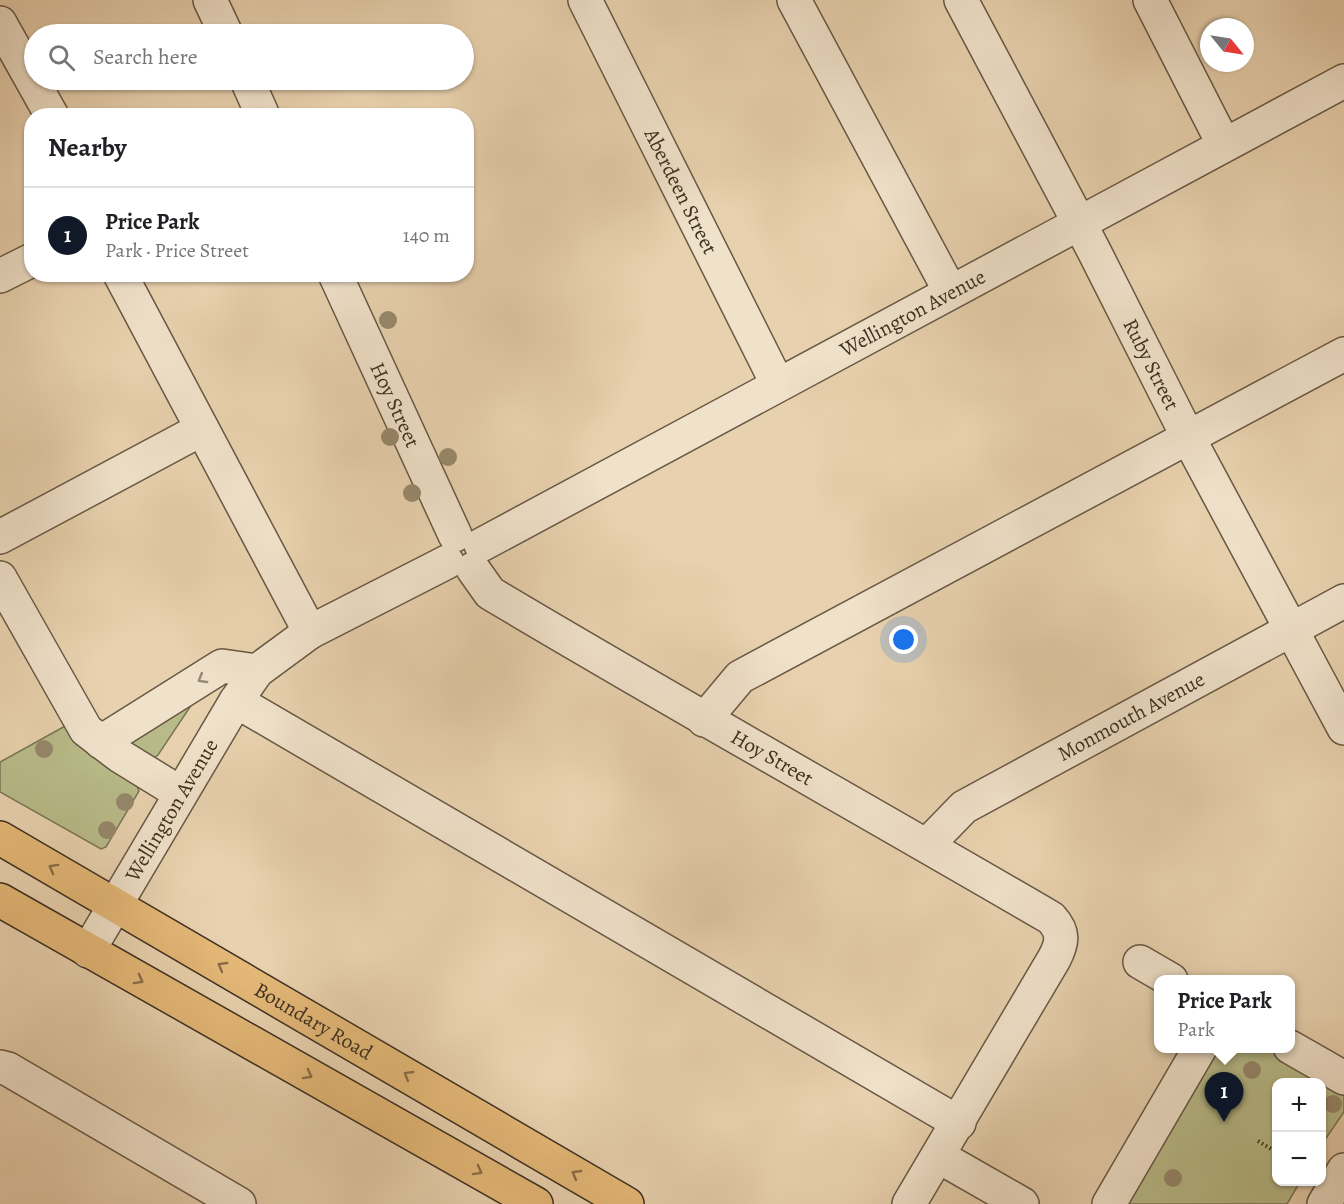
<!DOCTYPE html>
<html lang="en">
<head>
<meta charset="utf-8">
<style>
	body { margin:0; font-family:Alegreya,serif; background:#f2f2f2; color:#202124 }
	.controls { position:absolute; right:18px; bottom:18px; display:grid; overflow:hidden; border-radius:12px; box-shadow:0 2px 4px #0004 }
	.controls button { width:54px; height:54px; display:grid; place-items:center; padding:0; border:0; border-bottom:2px solid #e0e0e0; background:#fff; color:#202124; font:30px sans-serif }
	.compass { position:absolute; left:1200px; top:18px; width:54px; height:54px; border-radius:50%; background:#fff; box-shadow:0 2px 4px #0004; rotate:120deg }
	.you { position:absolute; left:904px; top:640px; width:21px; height:21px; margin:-15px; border:4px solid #fff; border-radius:50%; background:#1a73e8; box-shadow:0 0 0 9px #1a73e833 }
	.badge { display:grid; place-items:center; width:39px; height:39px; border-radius:50%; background:#111827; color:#fff; font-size:20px; font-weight:700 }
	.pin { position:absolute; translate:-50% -50px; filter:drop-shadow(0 2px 3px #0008) }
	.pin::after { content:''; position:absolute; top:32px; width:21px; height:18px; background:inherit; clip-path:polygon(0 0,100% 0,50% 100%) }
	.popup { position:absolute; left:1154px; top:975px; width:141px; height:78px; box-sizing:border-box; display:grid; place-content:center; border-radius:12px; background:#fff; filter:drop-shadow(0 2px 4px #0005); font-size:20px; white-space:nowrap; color:#757577 }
	.popup b { font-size:22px; color:#202124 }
	.popup::after { content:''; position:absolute; left:50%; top:100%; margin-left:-12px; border:12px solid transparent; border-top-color:#fff }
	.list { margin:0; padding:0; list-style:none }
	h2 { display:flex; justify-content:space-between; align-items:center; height:78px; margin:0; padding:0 24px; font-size:26px }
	h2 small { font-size:20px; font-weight:400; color:#757577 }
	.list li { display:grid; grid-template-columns:39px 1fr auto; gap:18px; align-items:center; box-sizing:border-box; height:96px; padding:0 24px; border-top:2px solid #e0e0e0 }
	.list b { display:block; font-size:22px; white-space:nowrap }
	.list p { margin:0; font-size:20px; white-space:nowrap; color:#757577 }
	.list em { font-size:20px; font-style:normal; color:#757577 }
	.icon { flex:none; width:33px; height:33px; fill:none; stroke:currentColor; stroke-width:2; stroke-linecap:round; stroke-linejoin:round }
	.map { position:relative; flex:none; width:1344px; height:1204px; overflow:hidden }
	.search { position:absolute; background:#fff; box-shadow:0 2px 4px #0004; left:24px; top:24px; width:450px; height:66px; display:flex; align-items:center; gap:15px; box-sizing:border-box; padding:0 21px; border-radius:33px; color:#757577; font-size:22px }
	.panel { position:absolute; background:#fff; box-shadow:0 2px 4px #0004; left:24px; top:108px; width:450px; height:174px; border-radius:24px }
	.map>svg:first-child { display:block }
</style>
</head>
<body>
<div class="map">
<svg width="1344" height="1204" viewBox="0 0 1344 1204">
	<rect width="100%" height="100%" fill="#e8d1ae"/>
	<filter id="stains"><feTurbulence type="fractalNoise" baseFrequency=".00333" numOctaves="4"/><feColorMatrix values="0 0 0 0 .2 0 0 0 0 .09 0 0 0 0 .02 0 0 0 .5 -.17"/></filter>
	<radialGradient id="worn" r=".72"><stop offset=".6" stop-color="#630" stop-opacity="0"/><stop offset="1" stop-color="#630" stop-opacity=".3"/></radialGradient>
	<!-- green -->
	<g fill="#b8bb89" stroke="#7a7655" stroke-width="1.5">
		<path d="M194,701L158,755L151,760L130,748L128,734Z"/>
		<path d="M67,725L137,786L139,791L106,847L101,849L0,792V762Z"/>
		<path d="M1215,1049H1268L1344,1094V1112L1322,1144V1082H1276V1182H1300L1287,1204H1125Z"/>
	</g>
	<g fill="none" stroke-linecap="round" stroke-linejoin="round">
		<defs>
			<g id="minor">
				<path d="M210,0L226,34"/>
				<path id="s1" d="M585,0L777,383"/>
				<path d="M794,0L950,291"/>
				<path id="s2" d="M961,0L1093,249L1188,437L1344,728"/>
				<path d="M1150,0L1224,145"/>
				<path d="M0,23L52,116"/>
				<path d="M247,80L263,116"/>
				<path d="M120,274L310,632"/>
				<path id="s3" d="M335,274L455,535"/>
				<path d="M0,276L32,260"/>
				<path d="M0,537L202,429"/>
				<path id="s4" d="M481,545L1344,81"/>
				<path id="s5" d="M473,569L490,593C676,704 864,809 1051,918C1064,932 1063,942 1054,959L909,1204"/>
				<path d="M0,578L86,730L120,756L180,793"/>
				<path d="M236,701L959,1123"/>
				<path d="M704,720L740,677L1344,354"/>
				<path d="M101,742L222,666L257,671"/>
				<path id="s6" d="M927,845L964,807L1344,601"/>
				<path id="s7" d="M88,951L236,701L257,671L310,632L447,562"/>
				<path d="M1140,962L1171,980"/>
				<path d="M1290,1047L1344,1078"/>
				<path d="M0,1067L8,1069L239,1204"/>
				<path d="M938,1156L1022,1204"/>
				<path d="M1109,1204L1200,1048"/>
				<path d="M1324,1204L1344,1170"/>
			</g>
			<g id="major">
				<path id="s8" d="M0,838L627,1204"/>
				<path d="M0,900L536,1204"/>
			</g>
		</defs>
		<!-- minor casing -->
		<use href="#minor" stroke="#675844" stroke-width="36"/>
		<!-- major casing -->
		<use href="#major" stroke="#3c3021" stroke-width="36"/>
		<!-- path -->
		<path stroke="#3c3021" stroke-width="4" stroke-dasharray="1.5 3" stroke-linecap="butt" d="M1258,1141L1276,1152"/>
		<!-- minor -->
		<use href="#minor" stroke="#f0e1ca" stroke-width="33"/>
		<!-- major -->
		<use href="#major" stroke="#e4b877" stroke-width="33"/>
	</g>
	<!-- trees -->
	<g fill="#97886c">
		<circle cx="388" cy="320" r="9"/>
		<circle cx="390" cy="437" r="9"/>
		<circle cx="448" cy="457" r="9"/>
		<circle cx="412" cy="493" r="9"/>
		<circle cx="44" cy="749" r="9"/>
		<circle cx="125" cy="802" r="9"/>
		<circle cx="107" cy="830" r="9"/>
		<circle cx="1252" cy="1070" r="9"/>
		<circle cx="1333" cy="1104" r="9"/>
		<circle cx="1173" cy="1178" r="9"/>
	</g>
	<!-- one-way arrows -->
	<defs><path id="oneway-chevron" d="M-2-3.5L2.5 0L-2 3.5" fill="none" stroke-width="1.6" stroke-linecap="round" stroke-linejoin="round" transform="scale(1.5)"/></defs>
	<use stroke="#968876" href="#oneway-chevron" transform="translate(202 679) rotate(149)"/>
	<g stroke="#886d48">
		<use href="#oneway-chevron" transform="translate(53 868) rotate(-151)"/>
		<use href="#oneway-chevron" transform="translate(222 966) rotate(-150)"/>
		<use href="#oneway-chevron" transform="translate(139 980) rotate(29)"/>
		<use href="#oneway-chevron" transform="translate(308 1075) rotate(29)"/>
		<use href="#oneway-chevron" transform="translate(408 1075) rotate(-150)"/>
		<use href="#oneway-chevron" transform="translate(478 1171) rotate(29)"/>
		<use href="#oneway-chevron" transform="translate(576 1174) rotate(-150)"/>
	</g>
	<g text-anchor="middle" stroke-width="4.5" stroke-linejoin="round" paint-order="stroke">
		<!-- street labels -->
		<g font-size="21" fill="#3c3021" stroke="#f0e1ca">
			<text dy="7" stroke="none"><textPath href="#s1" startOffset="214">Aberdeen Street</textPath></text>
			<text dy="7" stroke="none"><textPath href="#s4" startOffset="490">Wellington Avenue</textPath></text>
			<text dy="7" stroke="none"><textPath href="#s2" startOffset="411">Ruby Street</textPath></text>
			<text dy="7" stroke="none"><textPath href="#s3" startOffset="144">Hoy Street</textPath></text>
			<text dy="7" stroke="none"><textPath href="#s6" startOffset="243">Monmouth Avenue</textPath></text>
			<text dy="7" stroke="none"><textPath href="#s5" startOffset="356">Hoy Street</textPath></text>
			<text dy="7" stroke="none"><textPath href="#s7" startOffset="164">Wellington Avenue</textPath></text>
			<text dy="7" stroke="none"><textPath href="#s8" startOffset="363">Boundary Road</textPath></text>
		</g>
	</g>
	<rect width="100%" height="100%" filter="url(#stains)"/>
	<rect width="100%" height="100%" fill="url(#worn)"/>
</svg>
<div class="controls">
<button>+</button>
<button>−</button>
</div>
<svg class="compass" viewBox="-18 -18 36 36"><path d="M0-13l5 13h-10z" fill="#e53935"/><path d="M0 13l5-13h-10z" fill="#757577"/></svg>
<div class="you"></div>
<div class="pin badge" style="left:1224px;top:1122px">1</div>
<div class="popup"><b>Price Park</b>Park</div>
<div class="search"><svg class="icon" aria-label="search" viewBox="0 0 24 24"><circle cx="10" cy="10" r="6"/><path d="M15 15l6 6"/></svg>Search here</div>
<section class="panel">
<h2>Nearby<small></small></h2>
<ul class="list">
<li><span class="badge">1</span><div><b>Price Park</b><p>Park · Price Street</p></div><em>140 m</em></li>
</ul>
</section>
</div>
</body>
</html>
